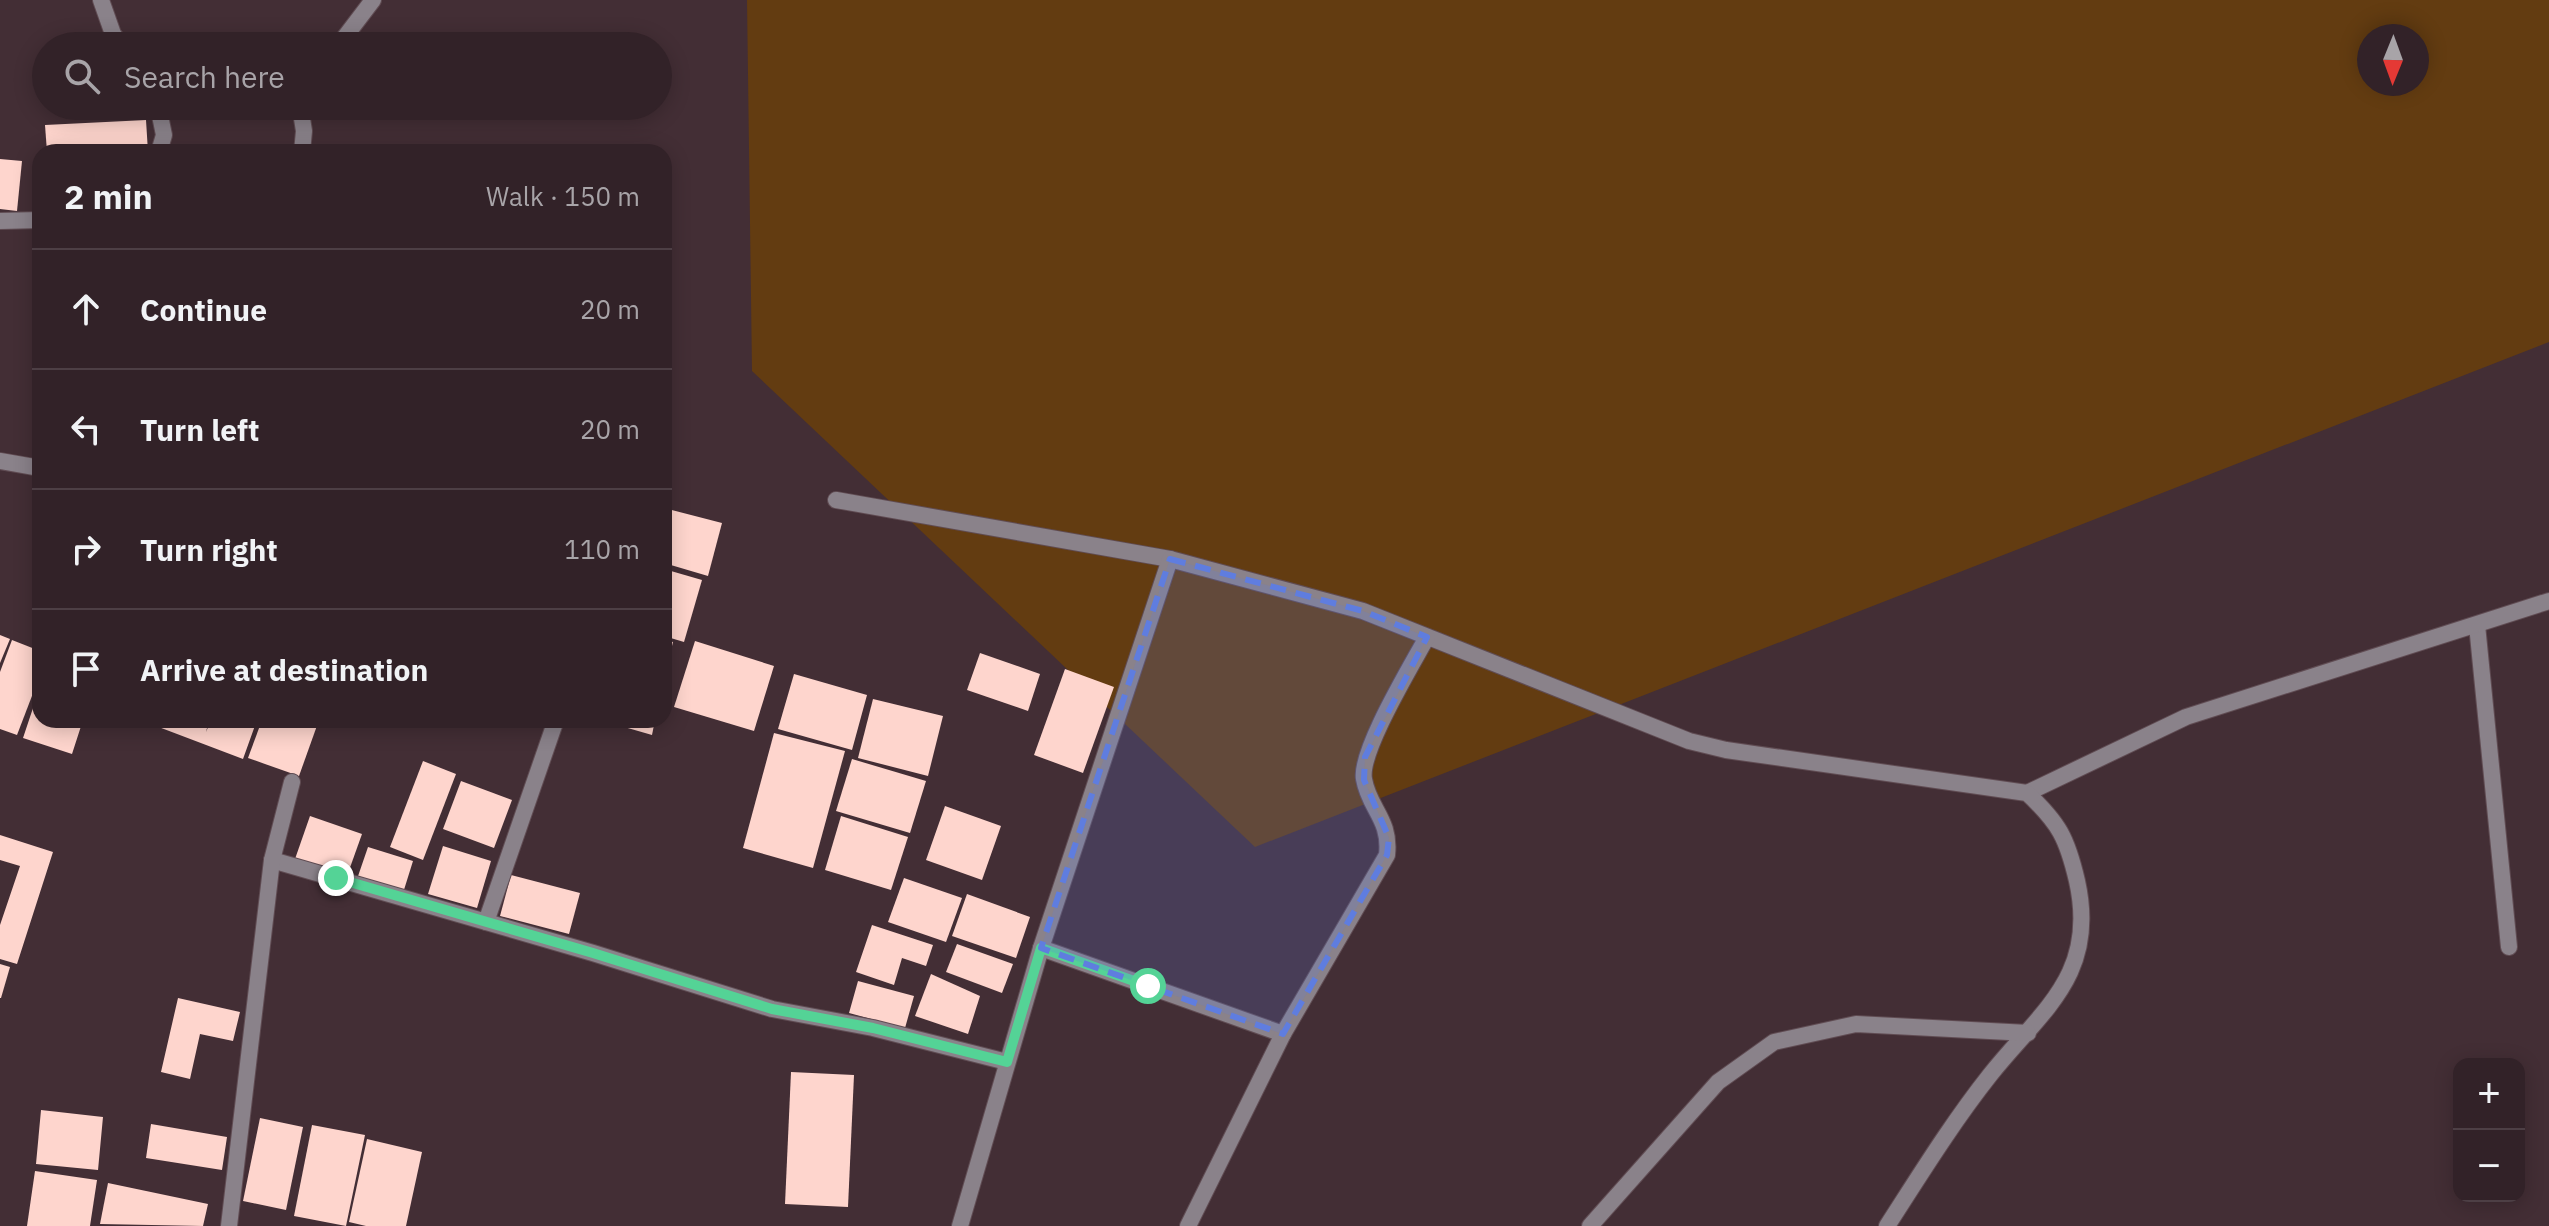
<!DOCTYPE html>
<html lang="en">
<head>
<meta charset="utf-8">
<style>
	body { margin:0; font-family:"IBM Plex Sans",sans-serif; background:#3a2a30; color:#f1f3f6 }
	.controls { position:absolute; right:24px; bottom:24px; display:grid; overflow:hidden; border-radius:16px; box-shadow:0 4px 20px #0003 }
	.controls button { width:72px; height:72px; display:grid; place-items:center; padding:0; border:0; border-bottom:2px solid #4d3f45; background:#322228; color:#f1f3f6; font:40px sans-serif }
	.compass { position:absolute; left:2357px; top:24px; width:72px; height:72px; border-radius:50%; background:#322228; box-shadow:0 4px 20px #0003; rotate:181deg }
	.stop { position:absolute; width:24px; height:24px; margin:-18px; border:6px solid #54d396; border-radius:50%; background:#fff }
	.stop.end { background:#54d396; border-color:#fff; box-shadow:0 2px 8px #0008 }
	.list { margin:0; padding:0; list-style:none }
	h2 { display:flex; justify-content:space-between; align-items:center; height:104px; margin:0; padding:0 32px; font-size:34px }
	h2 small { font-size:26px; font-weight:400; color:#a8a4a8 }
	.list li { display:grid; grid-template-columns:52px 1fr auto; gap:24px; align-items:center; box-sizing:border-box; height:120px; padding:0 32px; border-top:2px solid #4d3f45 }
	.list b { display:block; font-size:30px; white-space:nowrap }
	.list em { font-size:26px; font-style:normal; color:#a8a4a8 }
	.icon { flex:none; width:44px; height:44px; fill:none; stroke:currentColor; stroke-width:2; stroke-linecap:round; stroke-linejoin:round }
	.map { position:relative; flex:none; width:2549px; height:1226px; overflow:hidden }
	.search { position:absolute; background:#322228; box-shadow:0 4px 20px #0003; left:32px; top:32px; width:640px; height:88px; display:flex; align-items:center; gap:20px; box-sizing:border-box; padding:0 28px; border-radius:44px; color:#a8a4a8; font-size:30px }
	.panel { position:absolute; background:#322228; box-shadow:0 4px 20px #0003; left:32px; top:144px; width:640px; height:584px; border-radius:24px }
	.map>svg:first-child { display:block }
</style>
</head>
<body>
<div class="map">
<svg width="2549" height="1226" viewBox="0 0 2549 1226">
	<rect width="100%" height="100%" fill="#432e35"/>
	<!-- green -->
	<path fill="#633c11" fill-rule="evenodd" d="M747,0H2549V342L1255,847L752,371ZM2369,36H2417V84H2369Z"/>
	<!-- building -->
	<g fill="#fed5cd">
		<path d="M146,120L148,152H47L45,125Z"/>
		<path d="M0,159L22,161L17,211L0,209Z"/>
		<path d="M664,508L722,523L708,576L664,563Z"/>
		<path d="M664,569L702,580L684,642L664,636Z"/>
		<path d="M0,635L10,639L0,663Z"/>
		<path d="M12,640L40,651V675L17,735L0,729V672Z"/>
		<path d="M664,640L673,642L665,675H664Z"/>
		<path d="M695,641L774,666L754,731L674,707Z"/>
		<path d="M980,653L1040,674L1028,711L967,690Z"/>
		<path d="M1065,669L1114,687L1083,773L1034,755Z"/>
		<path d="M794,674L867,695L852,750L778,729Z"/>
		<path d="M36,699L40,700V720H83L72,754L23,738Z"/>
		<path d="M873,699L943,716L928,776L858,758Z"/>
		<path d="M158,720H209L206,732L211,720H257L243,759L156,726Z"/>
		<path d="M262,720H319L299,776L248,758Z"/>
		<path d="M600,720H655L652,735Z"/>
		<path d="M774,733L845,751L813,868L743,848Z"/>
		<path d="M852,759L926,781L910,833L836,811Z"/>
		<path d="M423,761L456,774L423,860L390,847Z"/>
		<path d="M461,781L512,800L494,848L443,829Z"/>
		<path d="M945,806L1001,826L982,880L926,860Z"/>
		<path d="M310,816L362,834L347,876L295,859Z"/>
		<path d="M841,816L908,837L891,890L825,870Z"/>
		<path d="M0,835L53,852L17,964L0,959V925L20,866L0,860Z"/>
		<path d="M443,846L491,861L477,908L428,894Z"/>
		<path d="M368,847L413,861L403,893L357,879Z"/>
		<path d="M511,875L580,893L569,934L500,916Z"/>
		<path d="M904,878L962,898L946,942L888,922Z"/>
		<path d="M967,894L1030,917L1016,958L952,936Z"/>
		<path d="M872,925L933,945L926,966L902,958L894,985L856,972Z"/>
		<path d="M957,944L1013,964L1002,993L946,972Z"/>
		<path d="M0,964L10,967L1,998H0Z"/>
		<path d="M931,974L980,996L968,1034L915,1016Z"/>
		<path d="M858,981L914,996L905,1028L849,1013Z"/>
		<path d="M178,998L240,1012L233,1041L200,1034L190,1079L161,1072Z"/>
		<path d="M791,1072L854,1075L848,1207L785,1204Z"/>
		<path d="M41,1110L103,1117L98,1170L36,1164Z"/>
		<path d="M260,1118L303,1127L286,1210L243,1201Z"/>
		<path d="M151,1124L227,1137L222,1170L146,1158Z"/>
		<path d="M312,1125L365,1135L346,1226L294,1216Z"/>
		<path d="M367,1139L422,1152L406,1226H366L349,1222Z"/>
		<path d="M35,1171L97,1180L90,1226H27Z"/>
		<path d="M108,1183L208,1204L203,1226L100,1224Z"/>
	</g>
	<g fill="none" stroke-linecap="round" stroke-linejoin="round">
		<defs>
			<path id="lane" d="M2477,625L2509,947"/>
			<g id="street">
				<path d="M101,0L113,34L122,46"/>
				<path d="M338,46L373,0"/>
				<path d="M158,106L164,135L159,152"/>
				<path d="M300,106L304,131L302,152"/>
				<path d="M0,221L40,220"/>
				<path d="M0,461L40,468"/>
				<path d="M836,500L1170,559"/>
				<path d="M2027,793L2186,717L2549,601"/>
				<path d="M272,860L593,953L772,1009L873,1028L1007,1062"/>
				<path d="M486,922L556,720"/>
				<path d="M1041,948L1283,1034"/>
				<path d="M229,1226L272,860L292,782"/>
				<path d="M960,1226L1041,948L1170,559L1363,611L1689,741L1726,750L2027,793C2059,823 2067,838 2077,881C2098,975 2042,1010 1990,1075C1952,1123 1920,1175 1887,1226"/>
				<path d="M1188,1226L1283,1034L1387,855C1391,819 1369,809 1364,779C1359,752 1412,665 1427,637"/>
				<path d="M1590,1226L1718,1082L1774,1042L1856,1024L2028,1033"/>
			</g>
		</defs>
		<!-- lane casing -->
		<use href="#lane" stroke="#604c53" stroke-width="18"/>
		<!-- street casing -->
		<use href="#street" stroke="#604c53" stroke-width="18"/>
		<!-- lane -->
		<use href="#lane" stroke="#8a828a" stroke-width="16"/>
		<!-- street -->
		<use href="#street" stroke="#8a828a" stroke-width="16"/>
	</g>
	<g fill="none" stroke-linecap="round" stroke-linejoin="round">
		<!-- route -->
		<path stroke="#54d396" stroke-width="10" d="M336,878L593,953L772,1009L873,1028L1007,1062L1041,948L1148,986"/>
	</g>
	<!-- marked area -->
	<path fill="#5f7ddf" fill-opacity="0.2" stroke="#5f7ddf" stroke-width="6" stroke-dasharray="16 10" stroke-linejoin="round" d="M1170,559L1363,611L1427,637L1365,757L1364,780L1389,838L1387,855L1283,1034L1041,948Z"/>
</svg>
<div class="controls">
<button>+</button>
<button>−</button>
</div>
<svg class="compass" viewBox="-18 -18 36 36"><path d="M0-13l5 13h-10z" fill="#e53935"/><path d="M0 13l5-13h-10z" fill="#a8a4a8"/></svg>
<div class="stop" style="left:1148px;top:986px"></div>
<div class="stop end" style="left:336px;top:878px"></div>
<div class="search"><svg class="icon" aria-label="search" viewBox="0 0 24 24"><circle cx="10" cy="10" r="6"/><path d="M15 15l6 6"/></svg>Search here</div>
<section class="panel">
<h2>2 min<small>Walk · 150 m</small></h2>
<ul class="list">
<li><svg class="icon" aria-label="ahead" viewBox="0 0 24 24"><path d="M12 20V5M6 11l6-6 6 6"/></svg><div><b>Continue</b></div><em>20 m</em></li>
<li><svg class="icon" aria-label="left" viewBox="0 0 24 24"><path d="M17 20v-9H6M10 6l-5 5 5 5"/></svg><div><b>Turn left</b></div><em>20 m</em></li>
<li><svg class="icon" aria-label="right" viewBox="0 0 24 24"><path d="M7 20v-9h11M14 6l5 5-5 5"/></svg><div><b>Turn right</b></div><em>110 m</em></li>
<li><svg class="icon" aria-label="arrive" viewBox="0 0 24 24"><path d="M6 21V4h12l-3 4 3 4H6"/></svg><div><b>Arrive at destination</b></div></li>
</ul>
</section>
</div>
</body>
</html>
